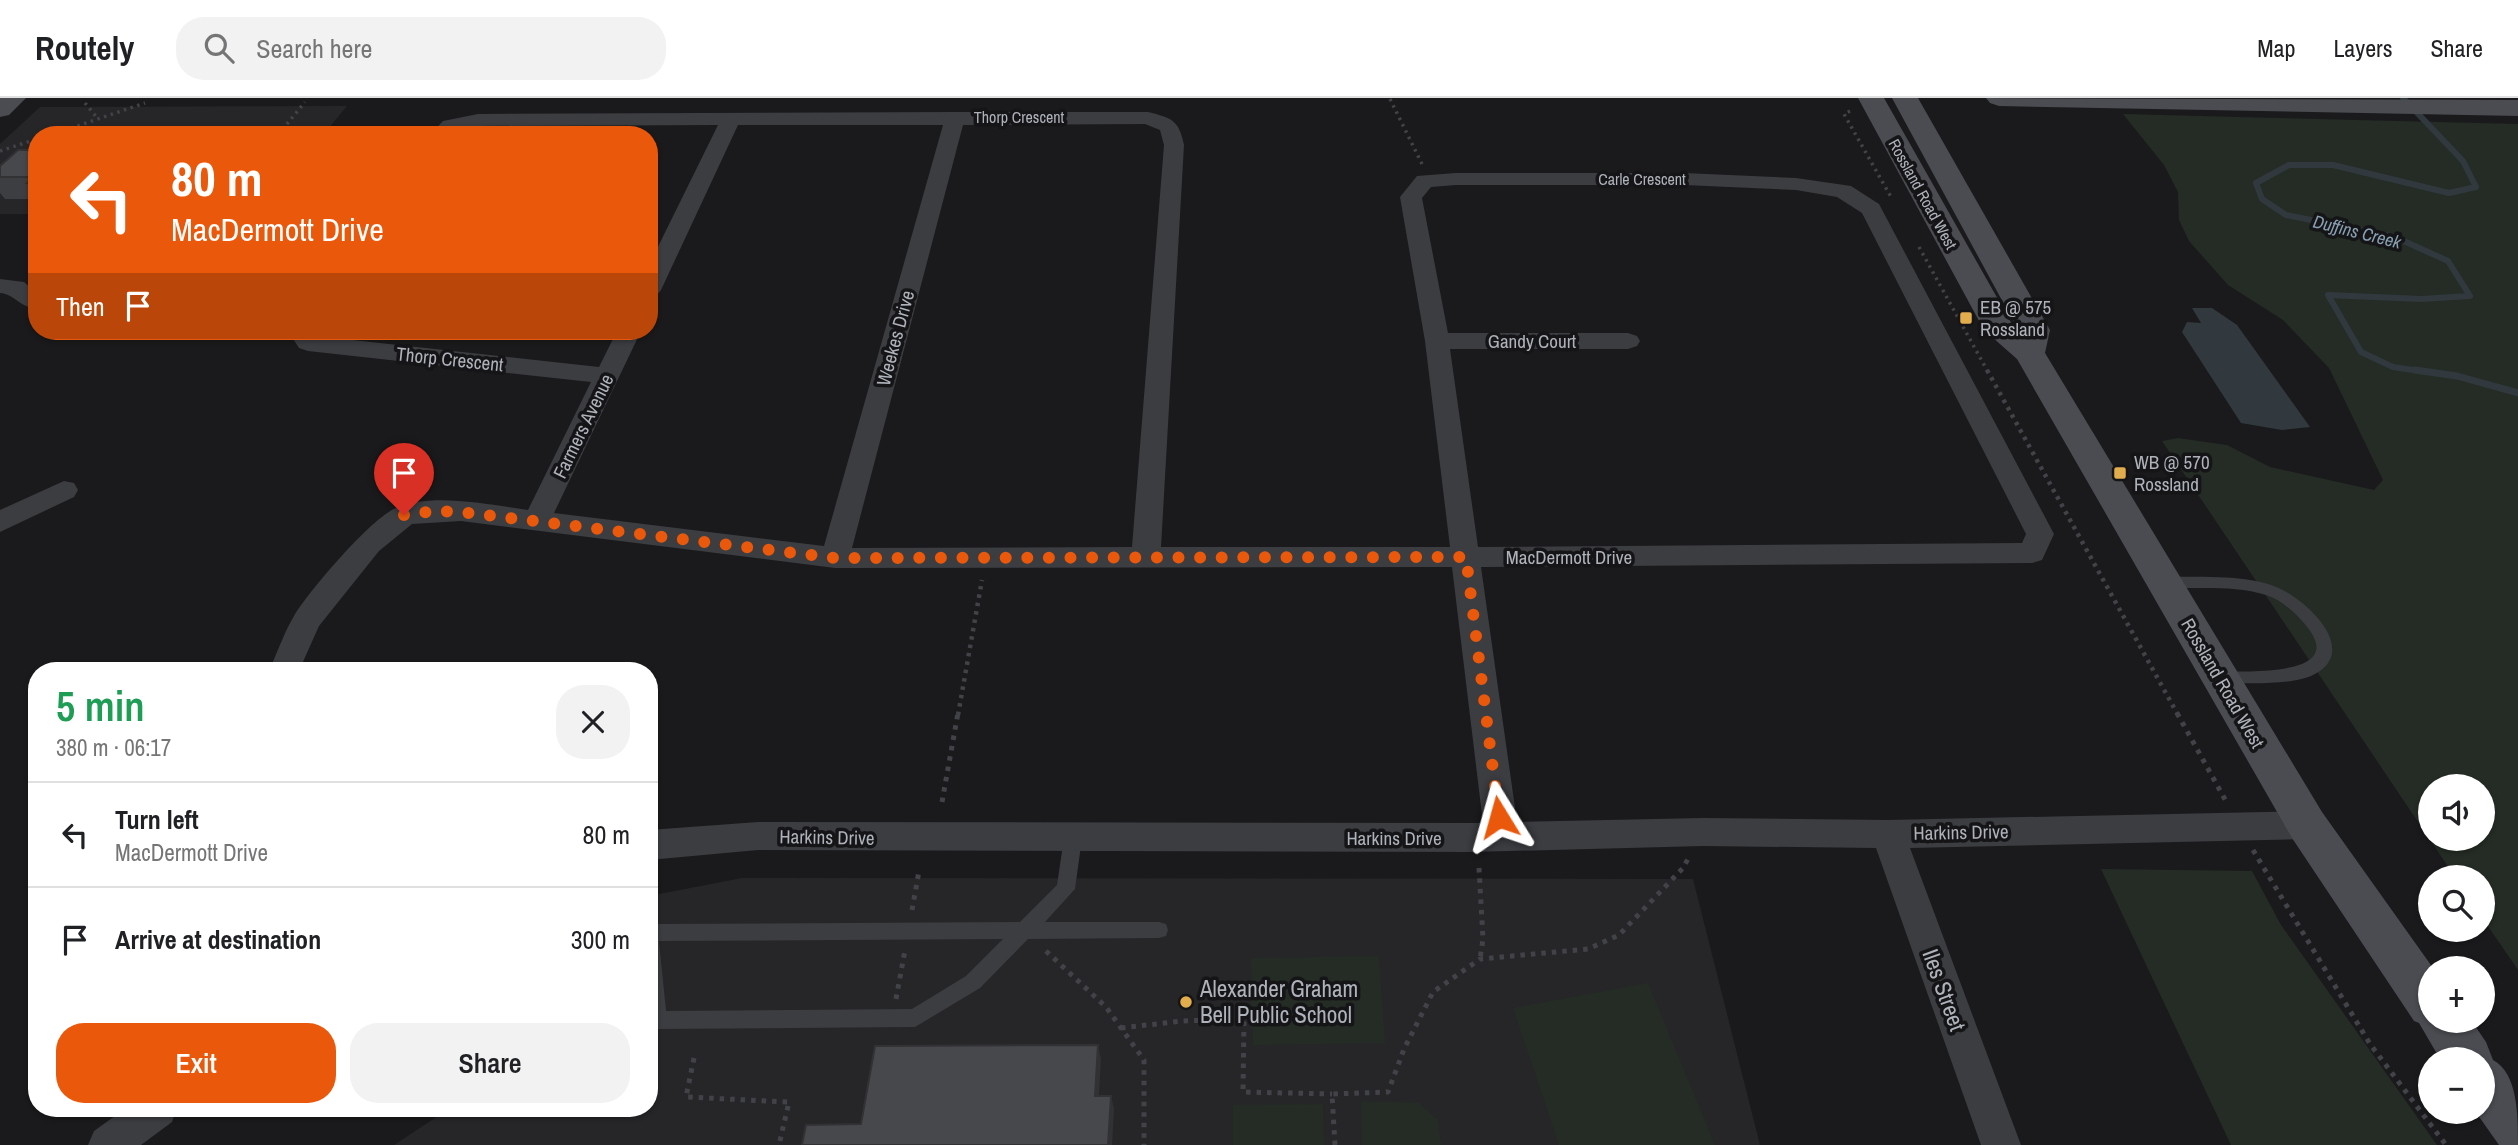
<!DOCTYPE html>
<html lang="en">
<head>
<meta charset="utf-8">
<style>
	body { margin:0; font-family:"Archivo Narrow",sans-serif; background:#f2f2f2; color:#202124; height:100vh; display:flex; flex-direction:column; font-size:26px; white-space:nowrap }
	* { box-sizing:border-box; margin:0 }
	p { font-size:23px; color:#757577 }
	.icon { flex:none; width:38px; height:38px; fill:none; stroke:currentColor; stroke-width:2; stroke-linecap:round; stroke-linejoin:round }
	.map { position:relative; flex:1; overflow:hidden }
	.sheet { position:absolute; left:28px; top:564px; width:630px; height:455px; display:flex; flex-direction:column; background:#fff; border-radius:28px; box-shadow:0 2px 5px #0004 }
	.sheet>* { flex:none }
	.hud { position:absolute; left:28px; top:28px; width:630px; height:214px; border-radius:28px; box-shadow:0 2px 5px #0004; background:#ea580c; color:#fff; overflow:hidden }
	.tools { position:absolute; left:2418px; top:676px; display:grid; gap:14px }
	.tools a { display:grid; place-items:center; width:77px; height:77px; border-radius:50%; background:#fff; box-shadow:0 2px 5px #0004; font-size:35px }
	.pin { position:absolute; display:grid; place-items:center; width:60px; height:60px; color:#fff; margin:-72px -30px; border-radius:50% 50% 50% 0; rotate:-45deg; box-shadow:0 0 7px #0007 }
	.pin .icon { rotate:45deg }
	.me { position:absolute; width:77px; margin:-38px; rotate:352deg; stroke-linejoin:round; filter:drop-shadow(0 0 5px #0008) }
	.turn { display:flex; align-items:center; gap:24px; height:147px; padding:0 28px; font-size:32px }
	.turn .icon { width:91px; height:91px; stroke-width:2.5 }
	.turn b { display:block; font-size:49px; line-height:60px }
	.then { display:flex; align-items:center; height:66px; padding:0 28px; background:#0003; gap:14px; font-size:26px }
	.round { display:grid; place-items:center; flex:none; width:74px; height:74px; border-radius:28px; background:#f2f2f2 }
	.overview { display:flex; align-items:center; justify-content:space-between; height:119px; padding:0 28px }
	h1 { font-size:42px; font-weight:600; line-height:52px; color:#1e9e55 }
	.button { display:flex; gap:14px; margin-top:auto; padding:14px 28px }
	.button a { flex:1; height:80px; border-radius:28px; background:#ea580c; color:#fff; font-size:28px; font-weight:600; line-height:80px; text-align:center }
	.button a+a { background:#f2f2f2; color:#202124 }
	ul { padding:0; list-style:none }
	li { display:flex; align-items:center; gap:21px; height:105px; padding:0 28px; border-top:2px solid #e0e0e0 }
	li div { flex:1 }
	li b { display:block; font-size:26px }
	li em { font-style:normal }
	header { display:flex; align-items:center; gap:42px; box-sizing:border-box; height:98px; padding:0 35px; background:#fff; border-bottom:2px solid #e0e0e0 }
	header strong { font-size:33px }
	nav { display:flex; gap:38px; margin-inline-start:auto; font-size:24px }
	.search { width:490px; height:63px; background:#f2f2f2; display:flex; align-items:center; gap:18px; box-sizing:border-box; padding:0 24px; border-radius:28px; color:#757577; font-size:26px }
	.map>svg:first-child { display:block }
	.built { fill:#262629 }
	.green { fill:#242c25; fill-rule:evenodd }
	.water { fill:#31393f }
	.lines { fill:none; stroke-linecap:round; stroke-linejoin:round }
	.stream-far1 { stroke:#31393f; stroke-width:6 }
	.stream { stroke:#31393f; stroke-width:7 }
	.path-far2 { stroke:#424348; stroke-width:3.5; stroke-dasharray:2.5 4.5; stroke-linecap:butt }
	.path-far1 { stroke:#424348; stroke-width:4.5; stroke-dasharray:3.5 5; stroke-linecap:butt }
	.path { stroke:#424348; stroke-width:5; stroke-dasharray:4.5 6; stroke-linecap:butt }
	.lane { fill:#3c3d41; fill-rule:evenodd }
	.street { fill:#3c3d41; fill-rule:evenodd }
	.secondary { fill:#4a4c51; fill-rule:evenodd }
	.wall { fill:#3d3e41 }
	.shaded-wall { fill:#323235 }
	.building { fill:#47484c; stroke:#323235; stroke-width:2 }
	.route { stroke:#ea580c; stroke-width:12; stroke-dasharray:0 21.6 }
	.poi-dot { fill:#e2ad4c; stroke:#151517; stroke-width:2.5 }
	.labels { text-anchor:middle; stroke-width:7; stroke-linejoin:round; paint-order:stroke }
	.far-street-label { font-size:16px; fill:#aeb2ba; stroke:#151517 }
	.far-water-label { font-size:18px; font-style:italic; fill:#899fb2; stroke:#151517 }
	.poi-label { font-size:19px; fill:#aeb2ba; stroke:#151517; text-anchor:start }
	.street-label { font-size:19px; fill:#aeb2ba; stroke:#151517 }
	.near-poi-label { font-size:23px; fill:#aeb2ba; stroke:#151517; text-anchor:start }
	.near-street-label { font-size:23px; fill:#aeb2ba; stroke:#151517 }
</style>
</head>
<body>
<header>
<strong>Routely</strong>
<div class="search"><svg class="icon" aria-label="search" viewBox="0 0 24 24"><circle cx="10" cy="10" r="6"/><path d="M15 15l6 6"/></svg>Search here</div>
<nav><a>Map</a><a>Layers</a><a>Share</a></nav>
</header>
<div class="map">
<svg width="2518" height="1047" viewBox="0 0 2518 1047">
	<rect width="100%" height="100%" fill="#1a1a1c"/>
	<path class="built" d="M347,8l-24,29h-286v79h-37v-70l40,-37z
		M742,780l951,1 67,266h-1366l56,-37h199v-212z"/>
	<path class="green" d="M2123,16l395,10v846l-35,-51v-42h-28l-293,-436 16,-3 49,7 43,22 104,23 9,-10 -54,-112 -46,-48 -55,-35 -39,-44 -10,-21 -1,-28 -14,-27zM2431,688h52v52h-52z
		M2101,771l151,2 29,54 156,220h-206z
		M1379,858l6,87 -132,2 -2,-87z
		M1648,885l67,162h-156l-46,-137z
		M1361,1003l58,2 19,17 3,25h-79z
		M1323,1006l1,41h-91v-40z"/>
	<path class="water" d="M2192,210h20l25,17 73,102 -28,3 -41,-7 -59,-91 5,-10 14,1z"/>
	<g class="lines">
		<path class="stream-far1" d="M2403,0l60,63 13,26 -27,6 -116,-28h-44l-33,18 6,16 24,16 109,22 53,24 22,35 -49,3 -93,-4 33,57 32,15 34,5"/>
		<path class="stream" d="M2415,272l42,6 61,17"/>
		<path class="path-far2" d="M1390,1l32,65
			M85,5l13,16
			M1850,13l-6,3 47,83
			M51,37l94,-32
			M278,37l27,-33
			M0,53l37,-12
			M1919,149l69,125"/>
		<path class="path-far1" d="M1987,272l191,345
			M958,617l24,-135"/>
		<path class="path" d="M2177,615l50,90
			M942,704l16,-89
			M2253,752l117,194 76,101
			M1479,770l4,71 -3,20
			M912,812l7,-39
			M1046,853l60,56 38,53v85
			M896,901l9,-49
			M1121,930l61,-7 62,-2 -1,73 89,2
			M694,960l-8,39 103,5 -10,43
			M1335,1047l-3,-51 56,-2 16,-43 29,-57 47,-33 108,-10 31,-14 64,-67 6,-11"/>
		<path class="lane" d="M2164,478c34,2 74,-2 107,9 32,10 94,67 40,91 -24,10 -65,6 -91,8l-6,-1 -2,-5 2,-5 6,-1c25,-2 126,6 88,-44 -11,-14 -26,-28 -42,-33 -32,-10 -69,-6 -102,-7l-8,-6z
			M1073,732l6,3 3,5 -7,51 -30,33h114l7,2 2,6 -2,6 -7,2 -131,1 -48,49 -65,39 -258,2 -7,-2 -1,-105 7,2 364,-2 37,-37 7,-47 3,-5zM1003,841l-37,37 -54,33 -246,2 -7,-70z"/>
		<path class="street" d="M955,14h193c24,6 31,8 36,33l-23,402h289l-25,-206 -25,-144 17,-21 39,-3h228l112,5 55,8 28,18 175,330 -12,26 -10,3 -551,4 36,255 186,-4 185,2 419,-9 12,4 5,10 -5,10 -12,4 -397,9 111,297h-40l-105,-297 -173,-2 -232,6 -713,-2 -109,10v-30l109,-8 725,1 -31,-256 -617,1 -374,-47 -49,3 -33,27 -60,75 -17,38 1,6h-30l-1,-6c7,-16 13,-33 22,-48 15,-25 77,-98 102,-108 36,-16 95,-3 132,2l63,-128 -283,-31 -9,-3 -11,-17h24l4,5 283,31 18,-36h24l-87,182 270,33 119,-421h-205l-77,165 -4,5 -8,2v-32l69,-140 -240,1 -21,4 -5,5h-22l13,-14 35,-7zM1145,26l15,6 4,15 -32,402 -280,1 111,-423zM1456,87h228l112,5 41,7 25,16 164,321 -4,9 -544,4 -28,-198h178l9,-3 3,-5 -3,-5 -9,-3h-180l-26,-135 9,-11z
			M0,181l24,3 13,11v15c-16,1 -22,-14 -37,-15z
			M64,383l10,2 4,7 -4,7 -74,35v-22z
			M126,1010h51l-5,14 -31,23h-53l6,-14z"/>
		<path class="secondary" d="M0,0h26l-17,17 -9,2z
			M1858,0h26l128,226 5,4 -125,-230h26l132,232 -5,23 277,459 111,156 -2,52h40l15,22 7,18c25,13 25,56 25,85h-19l-24,-34h8v-52h-43l-21,-36 -5,-2 -122,-183 -275,-479 -33,-29z
			M1986,0l532,2v16l-519,-10 -9,-3z"/>
	</g>
	<path class="wall" d="M37,52v49h-32l-5,-6v-27z"/>
	<path class="shaded-wall" d="M1098,947l3,14 -3,51 -3,-14z
		M1111,998l3,13 -2,36h-4z"/>
	<path class="building" d="M18,52h19v33h-10l7,-6h-34v-11z
		M1098,947l-3,51h16l-3,49h-306l4,-20 55,-1 14,-78z"/>
	<g class="lines">
		<path class="route" d="M404,417l30,-4 27,1 374,46 631,-1 33,260"/>
	</g>
	<g class="poi-dot">
		<rect x="1959" y="213" width="14" height="14" rx="3.5"/>
		<rect x="2113" y="368" width="14" height="14" rx="3.5"/>
		<circle cx="1186" cy="904" r="7"/>
	</g>
	<g class="labels">
		<g class="far-street-label">
			<text x="1019" y="25">Thorp Crescent</text>
			<text x="1642" y="87">Carle Crescent</text>
			<text transform="translate(1923 96) rotate(61)" y="6">Rossland Road West</text>
		</g>
		<g class="far-water-label">
			<text transform="translate(2357 134) rotate(14)" y="6">Duffins Creek</text>
		</g>
		<g class="poi-label">
			<text x="1980" y="216">EB @ 575<tspan x="1980" dy="22">Rossland</tspan></text>
			<text x="2134" y="371">WB @ 570<tspan x="2134" dy="22">Rossland</tspan></text>
		</g>
		<g class="street-label">
			<text transform="translate(895 240) rotate(-75)" y="7">Weekes Drive</text>
			<text x="1532" y="250">Gandy Court</text>
			<text transform="translate(450 261) rotate(6)" y="7">Thorp Crescent</text>
			<text transform="translate(583 328) rotate(-64)" y="7">Farmers Avenue</text>
			<text x="1569" y="466">MacDermott Drive</text>
			<text transform="translate(2223 585) rotate(60)" y="7">Rossland Road West</text>
			<text transform="translate(1961 734) rotate(-1)" y="7">Harkins Drive</text>
			<text transform="translate(827 739) rotate(1)" y="7">Harkins Drive</text>
			<text x="1394" y="747">Harkins Drive</text>
		</g>
		<g class="near-poi-label">
			<text x="1200" y="899">Alexander Graham<tspan x="1200" dy="26">Bell Public School</tspan></text>
		</g>
		<g class="near-street-label">
			<text transform="translate(1944 892) rotate(70)" y="8">Iles Street</text>
		</g>
	</g>
</svg>
<div class="tools">
<a><svg class="icon" aria-label="sound" viewBox="0 0 24 24"><path d="M4 9h4l5-4v14l-5-4H4zM17 9q2 3 0 6"/></svg></a>
<a><svg class="icon" aria-label="search" viewBox="0 0 24 24"><circle cx="10" cy="10" r="6"/><path d="M15 15l6 6"/></svg></a>
<a>+</a>
<a>−</a>
</div>
<div class="pin" style="left:404px;top:417px;background:#d93025"><svg class="icon" aria-label="arrive" viewBox="0 0 24 24"><path d="M6 21V4h12l-3 4 3 4H6"/></svg></div>
<svg class="me" style="left:1499px;top:719px" viewBox="-20 -20 40 40"><path d="M0-17L14 15 0 8-14 15z" fill="#ea580c" stroke="#fff" stroke-width="4"/></svg>
<div class="hud">
<div class="turn"><svg class="icon" aria-label="left" viewBox="0 0 24 24"><path d="M17 20v-9H6M10 6l-5 5 5 5"/></svg><div><b>80 m</b>MacDermott Drive</div></div>
<div class="then">Then<svg class="icon" aria-label="arrive" viewBox="0 0 24 24"><path d="M6 21V4h12l-3 4 3 4H6"/></svg></div>
</div>
<section class="sheet">
<div class="overview"><div><h1>5 min</h1><p>380 m · 06:17</p></div><a class="round"><svg class="icon" aria-label="close" viewBox="0 0 24 24"><path d="M6 6l12 12M18 6L6 18"/></svg></a></div>
<ul>
<li><svg class="icon" aria-label="left" viewBox="0 0 24 24"><path d="M17 20v-9H6M10 6l-5 5 5 5"/></svg><div><b>Turn left</b><p>MacDermott Drive</p></div><em>80 m</em></li>
<li><svg class="icon" aria-label="arrive" viewBox="0 0 24 24"><path d="M6 21V4h12l-3 4 3 4H6"/></svg><div><b>Arrive at destination</b></div><em>300 m</em></li>
</ul>
<div class="button"><a>Exit</a><a>Share</a></div>
</section>
</div>
</body>
</html>
